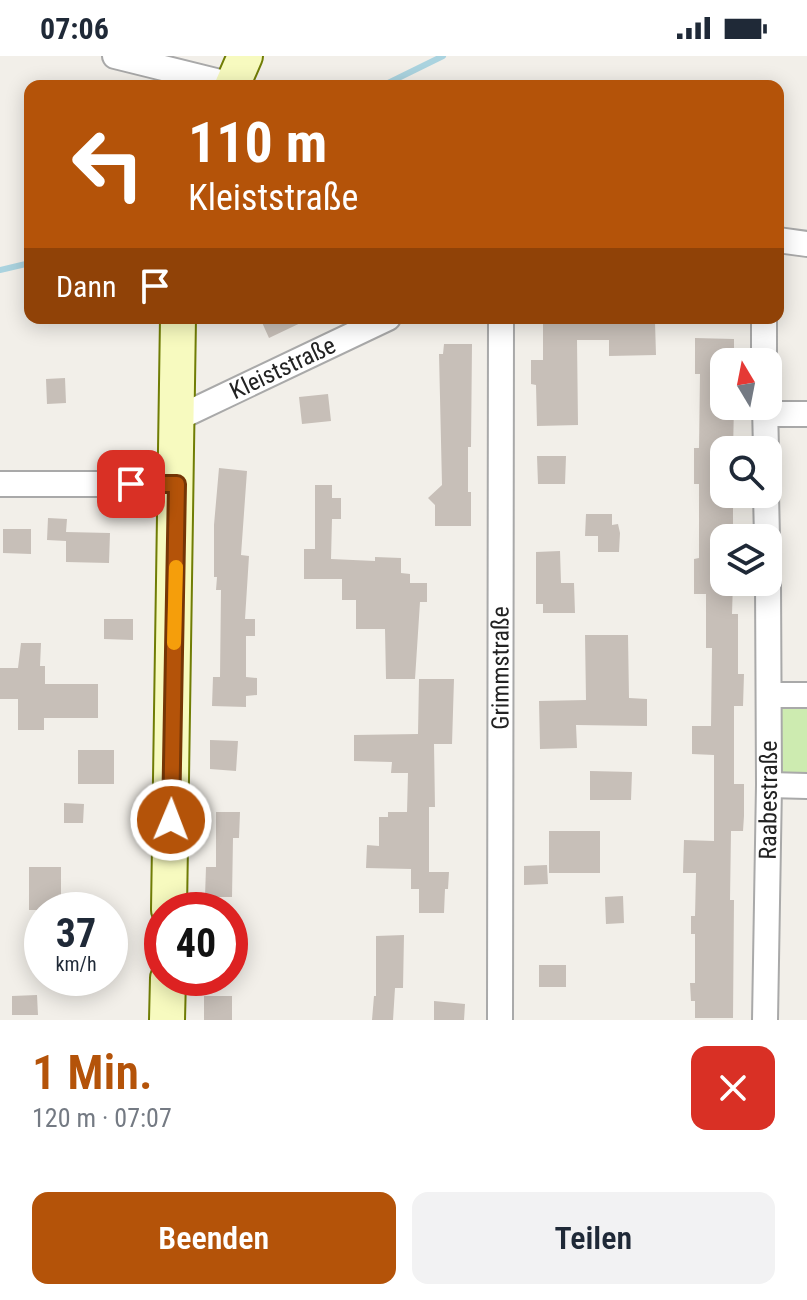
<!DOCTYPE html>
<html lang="de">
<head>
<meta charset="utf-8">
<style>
	body { margin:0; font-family:"Roboto Condensed",sans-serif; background:#f2f2f3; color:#1f2937; height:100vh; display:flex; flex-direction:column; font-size:30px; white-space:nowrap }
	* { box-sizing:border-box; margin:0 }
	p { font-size:26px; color:#747a83 }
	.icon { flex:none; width:44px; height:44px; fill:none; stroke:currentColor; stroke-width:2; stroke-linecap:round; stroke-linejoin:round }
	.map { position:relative; height:964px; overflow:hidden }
	.sheet { display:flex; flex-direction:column; background:#fff; flex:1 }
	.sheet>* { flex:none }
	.guide { position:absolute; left:24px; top:24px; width:760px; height:244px; border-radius:16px; box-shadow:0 4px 20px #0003; background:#b45309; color:#fff; overflow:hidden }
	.needle { width:52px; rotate:350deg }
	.fabs { position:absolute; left:710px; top:292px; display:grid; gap:16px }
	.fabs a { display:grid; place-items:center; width:72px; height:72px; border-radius:16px; background:#fff; box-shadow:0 4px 20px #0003; font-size:40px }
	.speed { position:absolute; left:24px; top:836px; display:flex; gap:16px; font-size:40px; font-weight:700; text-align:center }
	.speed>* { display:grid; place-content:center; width:104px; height:104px; border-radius:50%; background:#fff; box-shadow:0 4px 20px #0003; line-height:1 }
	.speed small { font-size:20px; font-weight:400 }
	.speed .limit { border:12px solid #d22; background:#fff; color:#111 }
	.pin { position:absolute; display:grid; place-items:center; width:68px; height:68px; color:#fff; margin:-34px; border-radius:16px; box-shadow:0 4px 12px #0006 }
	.me { position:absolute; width:88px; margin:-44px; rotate:1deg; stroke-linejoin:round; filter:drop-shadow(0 0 6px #0008) }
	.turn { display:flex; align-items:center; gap:28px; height:168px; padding:0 32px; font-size:36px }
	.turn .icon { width:104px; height:104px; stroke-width:2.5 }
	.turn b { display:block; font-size:56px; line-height:68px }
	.then { display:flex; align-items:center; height:76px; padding:0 32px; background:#0003; gap:16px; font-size:30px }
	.round { display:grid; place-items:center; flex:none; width:84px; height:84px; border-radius:16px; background:#f2f2f3 }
	.head { display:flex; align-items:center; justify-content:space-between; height:136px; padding:0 32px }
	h1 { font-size:48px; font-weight:600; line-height:60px; color:#b45309 }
	.action { display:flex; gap:16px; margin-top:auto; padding:16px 32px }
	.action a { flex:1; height:92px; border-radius:16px; background:#b45309; color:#fff; font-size:32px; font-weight:600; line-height:92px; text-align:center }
	.action a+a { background:#f2f2f3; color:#1f2937 }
	.status { display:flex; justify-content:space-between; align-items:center; height:56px; padding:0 40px; background:#fff; direction:ltr }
	.status svg { height:22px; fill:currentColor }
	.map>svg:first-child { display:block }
	.grass { fill:#cdebb0 }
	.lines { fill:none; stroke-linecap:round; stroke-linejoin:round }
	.stream { stroke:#aad3df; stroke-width:6 }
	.building { fill:#c7bfb8 }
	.street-casing { stroke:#a9a9a9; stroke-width:28 }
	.secondary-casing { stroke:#707d05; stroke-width:38 }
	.street { stroke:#fff; stroke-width:24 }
	.secondary { stroke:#f7fabf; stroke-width:34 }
	.route-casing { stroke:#753606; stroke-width:20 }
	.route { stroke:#b45309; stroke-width:14 }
	.slow { stroke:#f59e0b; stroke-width:14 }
	.labels { text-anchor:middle; stroke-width:6; stroke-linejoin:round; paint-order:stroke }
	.street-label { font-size:24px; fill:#222; stroke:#fff }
</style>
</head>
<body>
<div class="status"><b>07:06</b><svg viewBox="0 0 49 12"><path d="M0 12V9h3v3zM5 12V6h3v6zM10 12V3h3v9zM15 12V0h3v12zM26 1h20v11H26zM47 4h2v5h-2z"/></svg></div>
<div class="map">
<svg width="807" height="964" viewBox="0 0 807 964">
	<rect width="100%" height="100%" fill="#f2efe9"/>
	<path class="grass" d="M772,641h35v86l-35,-1z"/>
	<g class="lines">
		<path class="stream" d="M382,30l61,-30
			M0,214l30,-7"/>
	</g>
	<path class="building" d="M260,262h51l-42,20z
		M543,262h43v5l69,-1 1,33 -47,1v-16h-32l1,85 -41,1 -1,-41 -5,-1v-24h12z
		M695,282l39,1v23h-10v44h10l-1,44h-9v44h7v11h2v33l-9,-1v45h9l-1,32h6v60h6l-1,32h-9v78h10v32l-1,15h-12l-1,69h4l-1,118h-38v-17h-4l-1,-18h5v-49h-4v-18h4l1,-43h-13l1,-33 30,1v-86l-22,-1v-28h19l1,-78h-6v-54h-12v-35l5,-1v-74h-5v-36h5l1,-74h-5z
		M444,288h28l-1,103h-3v45h3v34h-36v-21l-7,-7 14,-13 -3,-131h4z
		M65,322l1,25 -19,1 -1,-25z
		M328,338l3,27 -29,3 -3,-27z
		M537,400h29l-1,28h-27z
		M219,412l28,3 -6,84 8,1 -4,63h10v17h-9v41l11,1v17l-11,1v11l-34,-1 1,-29h7l1,-87h-5l1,-13h-3v-52z
		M315,429h17v13h9v21h-9l-1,40 44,2v-4l26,1v15l9,1v9h17v19h-7l-5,77h-29l-1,-50h-29v-29h-14v-21h-38v-30h11z
		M586,458h26v11l6,-1 2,9 -1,19h-21v-16h-13z
		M48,462l19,1 -1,13 44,1 -1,30 -43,-1v-21l-19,-1z
		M3,473h28v25l-28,-1z
		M560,495l1,32h13l1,30h-32v-9h-7v-52z
		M104,563h29v21l-29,-1z
		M585,579h43l1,63 18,1v27l-71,-1 1,23 -37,1 -1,-48 47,-1z
		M21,587h20l-1,23h5v18h53v34h-54v12h-26v-31h-18v-31h18z
		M419,623h35l-2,65h-18l1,63h-6v65h20l-1,17h-3l-1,24h-25v-24h-8v-20l-45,-1 1,-23 12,1v-29h9v-5h19l1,-39h-17l1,-11 -38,-1v-26l64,-1z
		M210,684l28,1 -2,30 -26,-2z
		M78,694h36v34h-36z
		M590,715l42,1 -1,28h-41z
		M64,747l20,1 -1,19h-19z
		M216,756h24l-1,26h-6l-1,59h-27l1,-30h10z
		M549,775h51v42h-51z
		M547,809l1,19 -24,1v-19z
		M29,811h32v43h-32z
		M623,840l1,27 -18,1 -1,-27z
		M404,879l-1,53h-8l-2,32h-21l2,-24h2v-60z
		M539,909h27v22h-27z
		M37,939l1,20h-26v-19z
		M204,940h28v24h-28z
		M434,945l31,3 -1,16h-30z"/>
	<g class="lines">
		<g class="street-casing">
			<g id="street">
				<path d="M115,0l117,29"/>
				<path d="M778,184l29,4"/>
				<path d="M764,262v44"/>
				<path d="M765,350l1,44"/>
				<path d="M765,358h42"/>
				<path id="s1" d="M178,362l210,-100"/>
				<path d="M0,428h177"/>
				<path d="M766,438l1,44"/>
				<path d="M769,639h38"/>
				<path d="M769,729l38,1"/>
				<path id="s2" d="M500,964l1,-702"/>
				<path id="s3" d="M765,964l4,-235 -1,-203"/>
			</g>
		</g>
		<g class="secondary-casing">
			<path id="secondary" d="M232,30l13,-30
				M169,854l9,-592
				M167,964l1,-42"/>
		</g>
		<use href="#street" class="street"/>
		<use href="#secondary" class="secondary"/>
	</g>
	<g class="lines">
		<g class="route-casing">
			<path id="route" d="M131,428h46l-6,336"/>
		</g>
		<use href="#route" class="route"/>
		<path class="slow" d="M174,587l2,-76"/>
	</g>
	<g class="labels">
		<g class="street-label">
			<text dy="8" stroke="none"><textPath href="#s1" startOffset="116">Kleiststraße</textPath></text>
			<text dy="8" stroke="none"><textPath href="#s2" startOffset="352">Grimmstraße</textPath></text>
			<text dy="8" stroke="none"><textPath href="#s3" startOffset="220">Raabestraße</textPath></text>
		</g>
	</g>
</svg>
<div class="fabs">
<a><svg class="needle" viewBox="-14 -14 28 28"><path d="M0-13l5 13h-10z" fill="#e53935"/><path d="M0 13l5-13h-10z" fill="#747a83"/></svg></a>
<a><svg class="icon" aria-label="search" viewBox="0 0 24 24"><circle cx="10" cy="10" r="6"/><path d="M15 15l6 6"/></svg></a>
<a><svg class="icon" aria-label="layers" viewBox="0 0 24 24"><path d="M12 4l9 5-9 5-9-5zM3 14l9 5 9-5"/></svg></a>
</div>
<div class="speed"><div>37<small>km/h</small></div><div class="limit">40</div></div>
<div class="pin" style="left:131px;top:428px;background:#d93025"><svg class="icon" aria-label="arrive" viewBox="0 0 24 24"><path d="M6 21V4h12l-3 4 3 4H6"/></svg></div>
<svg class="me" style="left:171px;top:764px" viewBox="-20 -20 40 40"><circle r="17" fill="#b45309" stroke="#fff" stroke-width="3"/><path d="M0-11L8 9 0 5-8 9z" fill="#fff"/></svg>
<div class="guide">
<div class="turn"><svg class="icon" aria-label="left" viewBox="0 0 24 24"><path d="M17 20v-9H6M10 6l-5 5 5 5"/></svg><div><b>110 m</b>Kleiststraße</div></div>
<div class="then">Dann<svg class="icon" aria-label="arrive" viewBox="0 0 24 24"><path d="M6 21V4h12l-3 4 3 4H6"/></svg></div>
</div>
</div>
<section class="sheet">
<div class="head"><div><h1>1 Min.</h1><p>120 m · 07:07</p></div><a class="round" style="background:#d93025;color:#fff"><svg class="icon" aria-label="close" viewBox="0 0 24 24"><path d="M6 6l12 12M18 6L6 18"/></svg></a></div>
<div class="action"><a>Beenden</a><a>Teilen</a></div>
</section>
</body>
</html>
